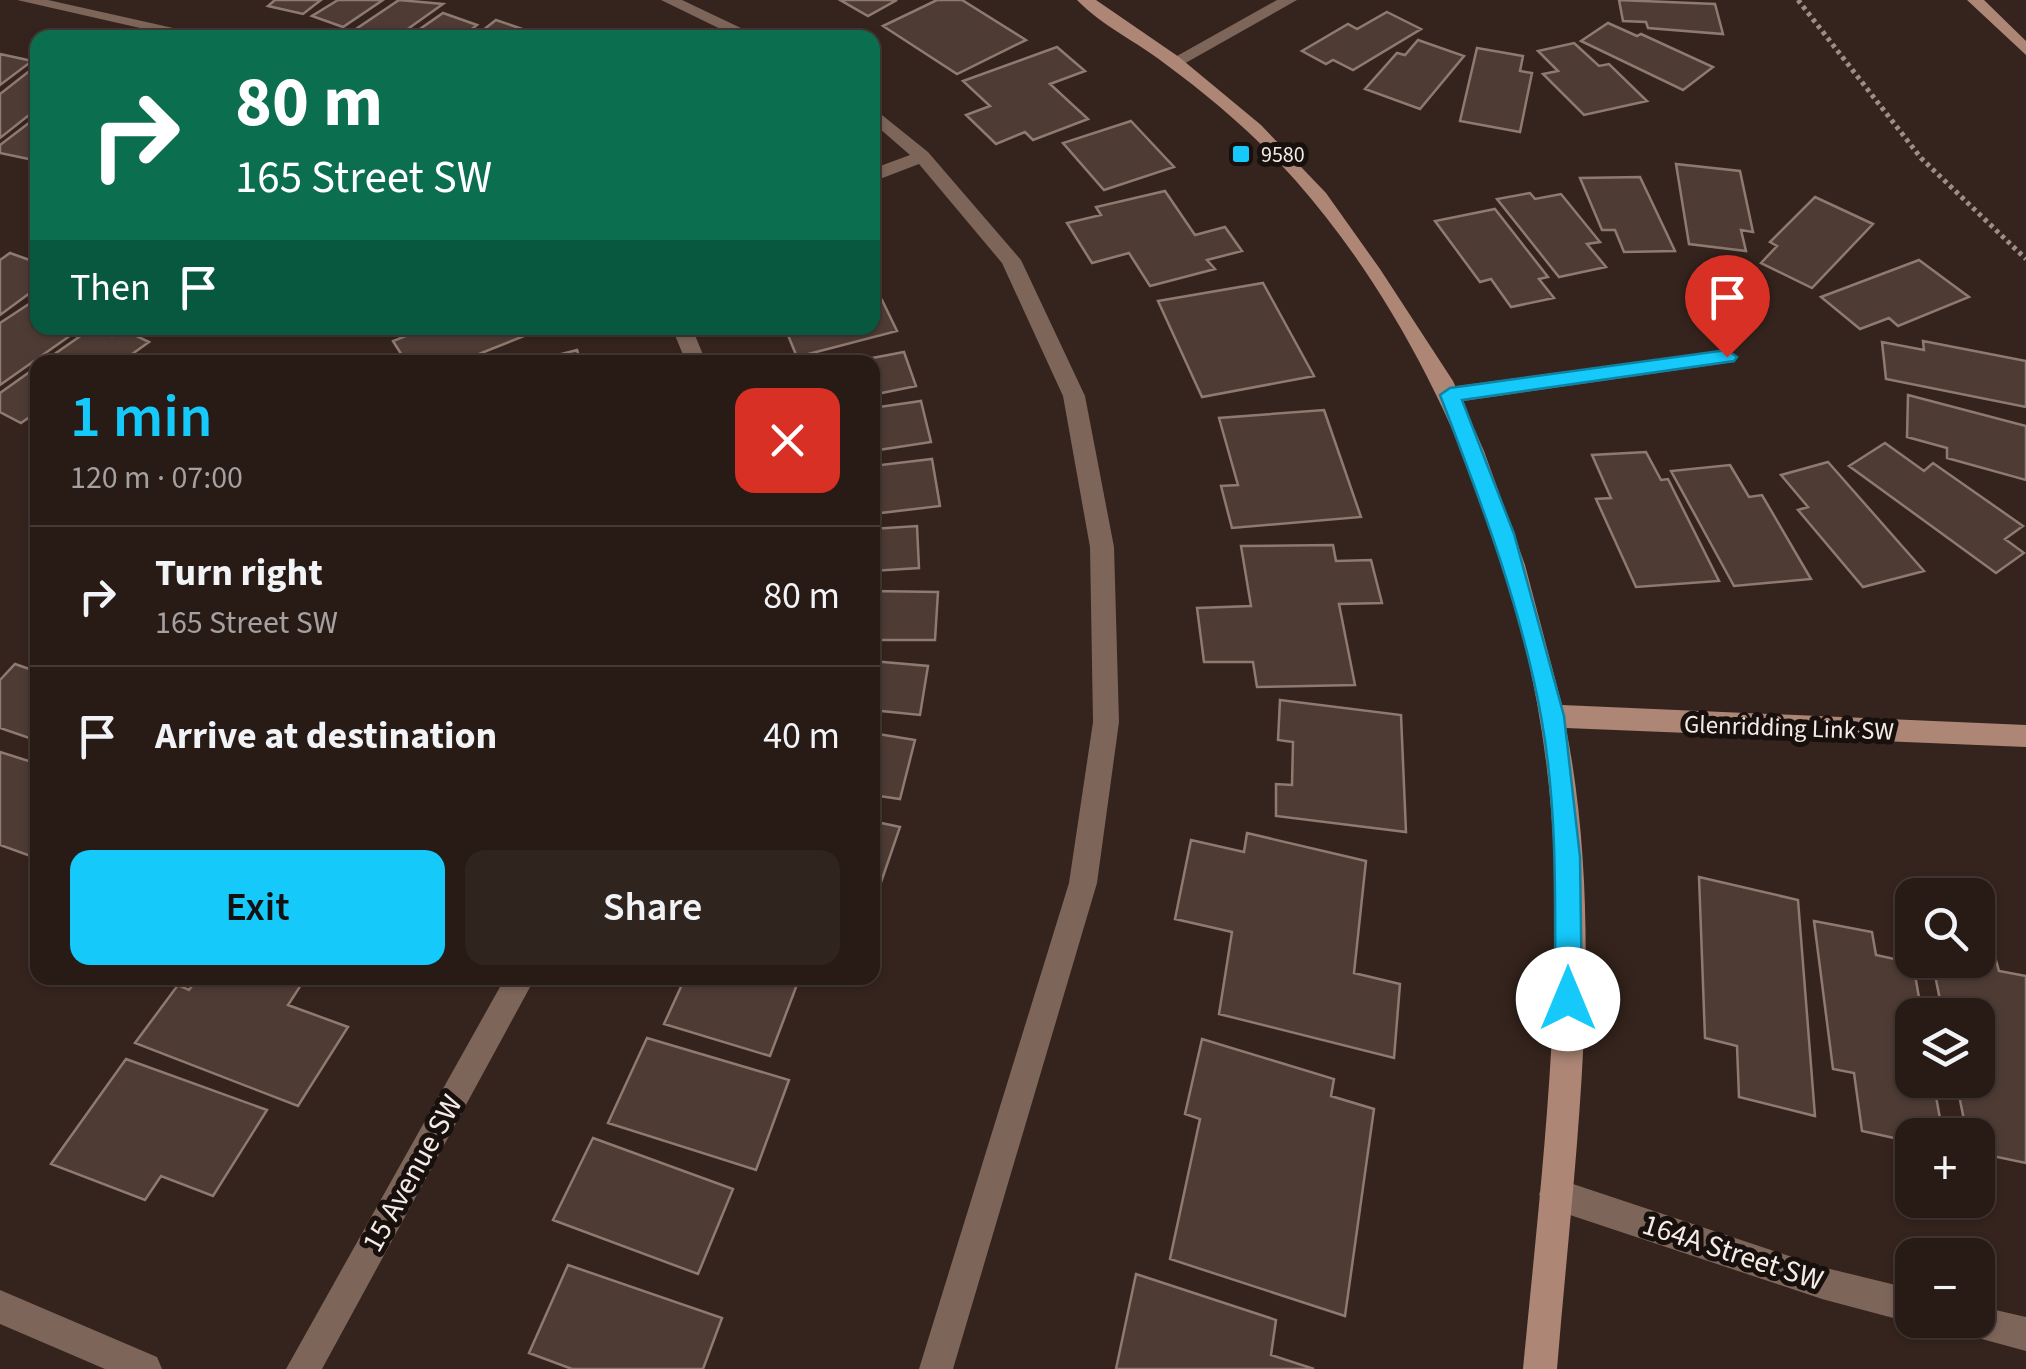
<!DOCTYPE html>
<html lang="en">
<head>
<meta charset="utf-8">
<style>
	body { margin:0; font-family:"Source Sans 3",sans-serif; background:#30241f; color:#f1f3f6; height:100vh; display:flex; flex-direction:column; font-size:38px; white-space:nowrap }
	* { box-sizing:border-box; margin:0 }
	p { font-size:32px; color:#a5a1a1 }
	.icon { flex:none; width:55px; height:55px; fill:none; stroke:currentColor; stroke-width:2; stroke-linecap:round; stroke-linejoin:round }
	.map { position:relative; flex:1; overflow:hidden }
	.drawer { position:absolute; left:30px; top:355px; width:850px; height:630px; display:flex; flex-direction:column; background:#281b16; border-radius:20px; box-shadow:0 2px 8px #0004,0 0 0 2px #443935 }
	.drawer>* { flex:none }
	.banner { position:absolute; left:30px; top:30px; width:850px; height:305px; border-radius:20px; box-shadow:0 2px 8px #0004,0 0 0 2px #443935; background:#0b6e4f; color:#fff; overflow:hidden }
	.controls { position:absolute; left:1895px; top:878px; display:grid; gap:20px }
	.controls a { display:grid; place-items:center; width:100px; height:100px; border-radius:20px; background:#281b16; box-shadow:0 2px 8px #0004,0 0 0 2px #443935; font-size:50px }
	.pin { position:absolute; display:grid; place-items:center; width:85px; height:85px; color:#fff; margin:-102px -42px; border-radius:50% 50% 50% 0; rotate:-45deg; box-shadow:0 0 10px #0007 }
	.pin .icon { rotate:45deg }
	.me { position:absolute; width:110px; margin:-55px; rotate:0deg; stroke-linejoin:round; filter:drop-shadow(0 0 8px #0008) }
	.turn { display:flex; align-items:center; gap:35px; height:210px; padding:0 40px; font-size:45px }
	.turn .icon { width:130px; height:130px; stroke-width:2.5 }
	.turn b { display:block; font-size:70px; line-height:85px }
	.then { display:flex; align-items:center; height:95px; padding:0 40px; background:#0003; gap:20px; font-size:38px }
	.round { display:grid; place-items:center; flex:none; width:105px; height:105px; border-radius:20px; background:#30241f }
	.headline { display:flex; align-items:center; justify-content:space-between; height:170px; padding:0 40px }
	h1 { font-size:60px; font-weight:600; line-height:75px; color:#15cafb }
	.button { display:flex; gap:20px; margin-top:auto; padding:20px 40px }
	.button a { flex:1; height:115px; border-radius:20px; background:#15cafb; color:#111; font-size:40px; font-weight:600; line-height:115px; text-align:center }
	.button a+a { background:#30241f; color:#f1f3f6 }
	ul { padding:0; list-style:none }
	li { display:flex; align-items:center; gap:30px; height:140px; padding:0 40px; border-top:2px solid #443935 }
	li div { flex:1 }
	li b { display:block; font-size:38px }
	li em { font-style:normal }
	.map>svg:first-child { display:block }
	.building { fill:#4e3c34; stroke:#8f7a71; stroke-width:2.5 }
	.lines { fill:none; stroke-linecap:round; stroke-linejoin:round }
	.path { stroke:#9c8e88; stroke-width:5; stroke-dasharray:4 4; stroke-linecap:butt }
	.lane { fill:#7d655a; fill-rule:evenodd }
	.street { fill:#7d655a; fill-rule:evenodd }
	.secondary { fill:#ad8676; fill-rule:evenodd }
	.route { fill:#15cafb; stroke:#0e83a3; stroke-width:2.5 }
	.poi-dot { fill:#15cafb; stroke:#17100d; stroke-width:4 }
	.labels { text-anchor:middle; stroke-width:10; stroke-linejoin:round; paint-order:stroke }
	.far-poi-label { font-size:22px; fill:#f6eae5; stroke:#17100d; text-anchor:start }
	.street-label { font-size:25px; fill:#f6eae5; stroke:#17100d }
	.near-street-label { font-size:30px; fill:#f6eae5; stroke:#17100d }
</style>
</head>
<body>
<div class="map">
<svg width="2026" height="1369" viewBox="0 0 2026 1369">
	<rect width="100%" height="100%" fill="#35241d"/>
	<path class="building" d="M275,0h46l-18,14 -35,-8z
		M338,0h45l-40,27 -31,-11z
		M399,0l44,4 -48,34h-23l-19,-7z
		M840,0h57l-29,16z
		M937,0h25l64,40 -69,34 -74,-48z
		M1619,0l96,4 8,30 -75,-6 -2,-6 -23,-1z
		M1387,12l34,17 -68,41 -20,-10 -7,4 -24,-13 46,-27 9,5z
		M443,13l34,12 -17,13h-53z
		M496,20l35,12 -8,6h-50z
		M1608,23l29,13 4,-2 72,33 -30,23 -102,-49z
		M1418,40l46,16 -44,53 -55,-20 32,-36 8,2z
		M1574,43l25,23 10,-2 38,37 -63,14 -41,-41 15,-3 -20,-20z
		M1057,47l28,24 -35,13 38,35 -55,21 -8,-8 -29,12 -30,-29 24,-9 -27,-25z
		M1477,48l46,8 -3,15 12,2 -12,59 -60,-11z
		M0,54l32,7 -32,24z
		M37,65l1,43 -38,30v-44z
		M38,116v45l-38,-8v-8z
		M1131,121l43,46 -70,23 -41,-47z
		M1676,164l64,7 13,61 -12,-2 5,21 -57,-7z
		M1640,177l35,74 -51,1 -9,-22h-13l-22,-52z
		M1165,191l30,44 30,-8 17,24 -35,9 8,9 -65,17 -21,-33 -37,10 -25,-40 34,-8 -5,-8z
		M1530,193l5,6 26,-5 39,48 -13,2 19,23 -47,10 -62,-78z
		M1815,197l58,27 -61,64 -51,-25 16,-17 -7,-4z
		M1495,209l53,68 -9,2 15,19 -43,9 -20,-28 -11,3 -45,-61z
		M10,253l28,10v24l-38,28v-55z
		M1919,260l50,37 -71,29 -9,-8 -29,11 -39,-32z
		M1263,283l51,93 -112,21 -44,-96z
		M38,298v30h43l-81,57v-62z
		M882,300l15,31 -100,26 -12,-29h87v-25z
		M92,328l20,8 10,-7 27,13 -28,20h-78z
		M426,328h118l-85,34h-67l11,-5 -10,-16z
		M1923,341l103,20v46l-140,-28 -4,-37 42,8z
		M577,350l4,12h-51z
		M904,352l12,34 -44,9v-33h-21z
		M38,366v45l-17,12 -21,-11v-19z
		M1908,395l118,31v54l-79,-22v-10l-40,-11z
		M921,401l10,41 -59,9v-43z
		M1324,410l37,107 -129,11 -11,-42 17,-1 -19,-67z
		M1885,443l39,28 9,-8 90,63 -18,13 19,14 -28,20 -147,-107z
		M1646,452l15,28 7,-1 51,102 -83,6 -40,-88 15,-1 -19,-43z
		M932,459l8,47 -68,8v-48z
		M1828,462l96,109 -61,16 -65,-77 10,-3 -27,-32z
		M1730,465l19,32 13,-2 49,84 -77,7 -63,-115z
		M917,526l2,42 -47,3v-42z
		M1333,545l3,16 35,-1 11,43 -43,1 16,81 -98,2 -4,-25h-49l-7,-54 54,-2 -10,-60z
		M872,591l66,1 -3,48h-63z
		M872,661l56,5 -8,49 -48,-5z
		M15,664l23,8v69l-38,-13v-48z
		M1280,700l121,15 5,117 -130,-16v-32l16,1 1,-43 -15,-2z
		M872,733l43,7 -15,59 -28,-4z
		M0,752l38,12 -2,94 -36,-13z
		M872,821l28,6 -23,67 -5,-1z
		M1247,833l119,28 -12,112 46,11 -6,74 -175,-44 13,-82 -57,-13 16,-79 53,12z
		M1699,877l99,23 17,216 -76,-19 -2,-51 -32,-8z
		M1814,921l58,11 4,23 37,8 9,52h-10v65h21l10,55h-31v7l-50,-11 -8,-58 -21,-4z
		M1978,944l14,2 7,25 27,5v187l-48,-10v-18h-11l-11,-55h22v-65h-35l-11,-55h46z
		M198,978h83l20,7 -13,20 60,22 -50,79 -163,-63 43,-58 11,5z
		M685,978h96l17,4 -28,74 -106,-32z
		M647,1038l142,42 -33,90 -148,-47z
		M1202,1039l132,40 -3,17 43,13 -29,207 -175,-57 30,-140 -15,-5z
		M126,1059l141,51 -54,86 -52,-20 -16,24 -94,-36z
		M593,1138l140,51 -35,85 -145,-54z
		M568,1265l154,53 -19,51h-131l-43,-16z
		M1136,1274l140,46 -5,35 43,14h-198z"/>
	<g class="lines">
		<path class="path" d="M1798,0l123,158 105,101"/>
		<path class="lane" d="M661,0h21l80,38h-23z
			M872,107l56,45 93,108 64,136 29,151 5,175 -22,161 -144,486h-34l150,-486 24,-161 -3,-175 -27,-151 -61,-133 -83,-99 -47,18v-13l38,-14 -38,-33z"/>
		<path class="street" d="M17,0h31l170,38h-34z
			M1277,0h20l-115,65 -14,-4z
			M672,328h20l14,34h-20z
			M1727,350l10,7 -3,5 -284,41 -11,-8 11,-8z
			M505,978h30l-213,391h-36z
			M1555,1178l267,89 90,22v31h6l-6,3 -90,-24 -267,-89 -11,-5 -5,-11 5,-11z
			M0,1290l157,67 5,12h-57l-105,-45z
			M1978,1306l48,11v34l-70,-19 -5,-12h27z"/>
		<path class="secondary" d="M1077,0h19l83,57 82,68 65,68 54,76 73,112 31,70 41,114 37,140 464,20v22l-460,-19c41,209 8,431 -9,641h-34c16,-169 37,-338 31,-508 -7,-235 -102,-503 -258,-680 -39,-44 -84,-83 -132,-118 -27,-21 -63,-38 -87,-63z
			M1967,0h17l42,41v14z"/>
	</g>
	<path class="route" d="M1727,350l10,7 -3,4 -272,39 52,134 50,182 16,141 2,142 -4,9 -10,4 -9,-4 -4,-9c0,-94 3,-190 -14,-283 -20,-110 -61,-217 -101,-321l10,-7z"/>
	<rect class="poi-dot" x="1231" y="144" width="20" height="20" rx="5"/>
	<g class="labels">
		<g class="far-poi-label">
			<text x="1261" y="162">9580</text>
		</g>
		<g class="street-label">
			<text transform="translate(1789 727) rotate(2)" y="9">Glenridding Link SW</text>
		</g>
		<g class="near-street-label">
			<text transform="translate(412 1173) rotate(-61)" y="10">15 Avenue SW</text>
			<text transform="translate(1733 1252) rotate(18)" y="10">164A Street SW</text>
		</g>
	</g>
</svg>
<div class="controls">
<a><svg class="icon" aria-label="search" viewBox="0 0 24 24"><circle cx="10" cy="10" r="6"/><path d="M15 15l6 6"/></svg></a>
<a><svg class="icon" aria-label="layers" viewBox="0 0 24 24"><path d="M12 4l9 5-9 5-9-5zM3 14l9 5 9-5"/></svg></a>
<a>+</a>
<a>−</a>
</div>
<div class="pin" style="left:1727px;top:357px;background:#d93025"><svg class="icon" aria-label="arrive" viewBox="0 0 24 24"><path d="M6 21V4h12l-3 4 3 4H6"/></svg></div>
<svg class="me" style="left:1568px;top:999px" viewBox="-20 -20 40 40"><circle r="19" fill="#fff"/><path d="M0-13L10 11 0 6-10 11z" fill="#15cafb"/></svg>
<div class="banner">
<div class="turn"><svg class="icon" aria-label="right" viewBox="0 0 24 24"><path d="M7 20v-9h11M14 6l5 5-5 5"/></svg><div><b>80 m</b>165 Street SW</div></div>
<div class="then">Then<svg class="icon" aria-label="arrive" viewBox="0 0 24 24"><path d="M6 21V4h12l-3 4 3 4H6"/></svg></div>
</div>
<section class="drawer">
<div class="headline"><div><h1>1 min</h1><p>120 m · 07:00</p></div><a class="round" style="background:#d93025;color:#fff"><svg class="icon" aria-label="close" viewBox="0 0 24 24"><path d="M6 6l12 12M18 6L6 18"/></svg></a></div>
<ul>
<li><svg class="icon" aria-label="right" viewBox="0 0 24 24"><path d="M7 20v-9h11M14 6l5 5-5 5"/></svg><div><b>Turn right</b><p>165 Street SW</p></div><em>80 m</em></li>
<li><svg class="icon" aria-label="arrive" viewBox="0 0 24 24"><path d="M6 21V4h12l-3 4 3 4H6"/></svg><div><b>Arrive at destination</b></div><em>40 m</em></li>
</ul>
<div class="button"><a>Exit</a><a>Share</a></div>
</section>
</div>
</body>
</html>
